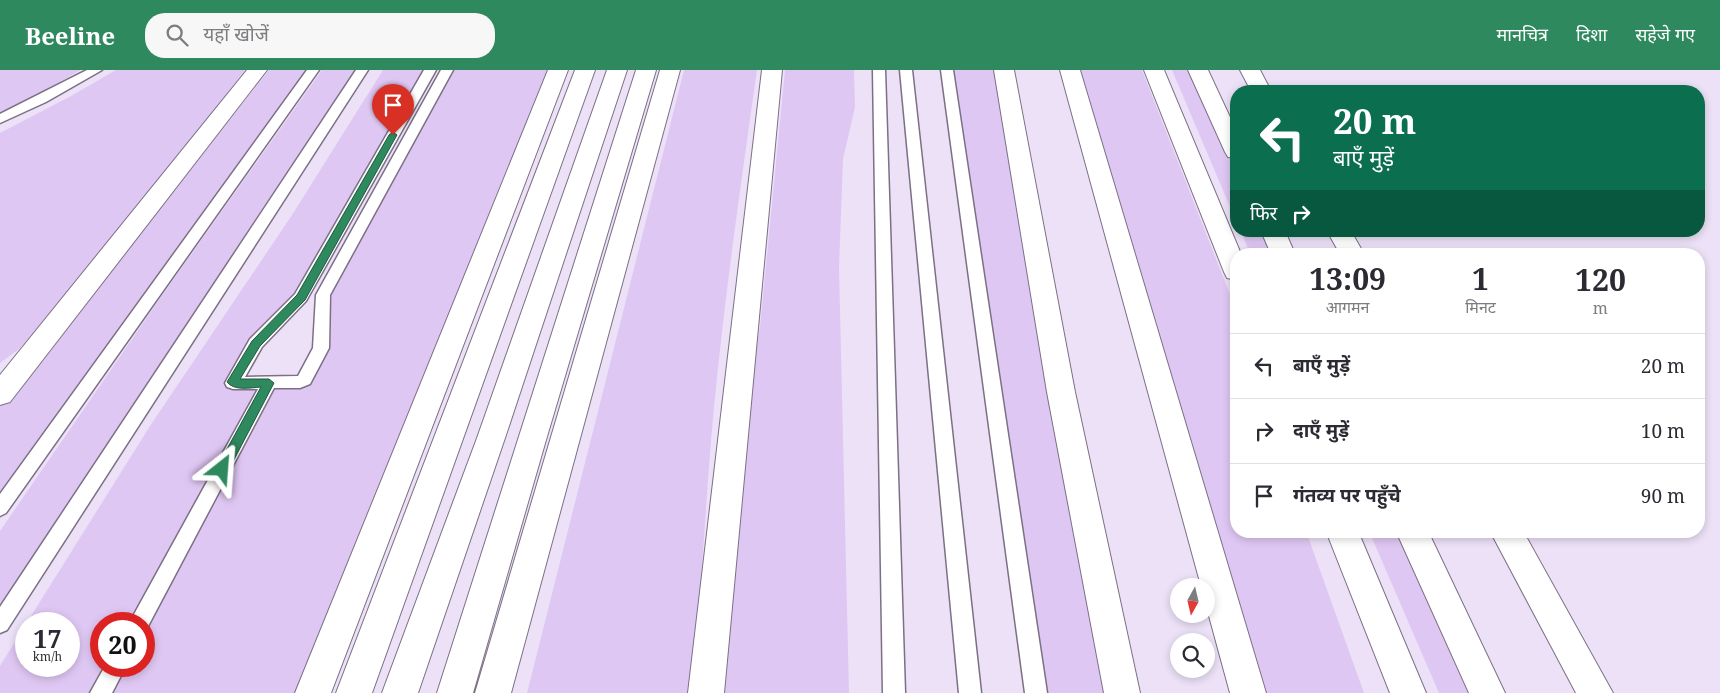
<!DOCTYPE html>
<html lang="hi">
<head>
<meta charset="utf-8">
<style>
	body { margin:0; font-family:"Noto Serif","Noto Sans Devanagari",serif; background:#f7f7f7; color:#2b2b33; height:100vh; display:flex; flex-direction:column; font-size:19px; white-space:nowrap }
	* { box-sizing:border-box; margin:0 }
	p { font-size:16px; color:#7c7c81 }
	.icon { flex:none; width:28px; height:28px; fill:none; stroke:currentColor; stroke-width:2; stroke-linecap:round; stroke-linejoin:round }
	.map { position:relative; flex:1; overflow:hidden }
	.drawer { position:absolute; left:1230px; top:178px; width:475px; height:290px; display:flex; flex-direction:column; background:#fff; border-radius:20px; box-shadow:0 2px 8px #0003 }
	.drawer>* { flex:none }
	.top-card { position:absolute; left:1230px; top:15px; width:475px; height:152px; border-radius:20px; box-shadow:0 2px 8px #0003; background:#0b6e4f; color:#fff; overflow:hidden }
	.needle { width:32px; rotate:188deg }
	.fabs { position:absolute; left:1170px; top:508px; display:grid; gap:10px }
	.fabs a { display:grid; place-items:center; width:45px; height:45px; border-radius:50%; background:#fff; box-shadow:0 2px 8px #0003; font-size:25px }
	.speed { position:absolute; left:15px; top:542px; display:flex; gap:10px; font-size:25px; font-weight:700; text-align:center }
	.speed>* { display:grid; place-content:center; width:65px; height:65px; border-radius:50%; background:#fff; box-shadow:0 2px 8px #0003; line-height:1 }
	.speed small { font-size:12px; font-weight:400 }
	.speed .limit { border:8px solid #d22; background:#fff; color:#111 }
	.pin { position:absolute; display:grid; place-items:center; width:42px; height:42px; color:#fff; margin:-51px -21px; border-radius:50% 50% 50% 0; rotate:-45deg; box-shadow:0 0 5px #0007 }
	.pin .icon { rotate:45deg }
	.me { position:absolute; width:55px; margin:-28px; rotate:28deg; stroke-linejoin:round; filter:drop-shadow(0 0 4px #0008) }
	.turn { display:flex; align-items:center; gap:18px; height:105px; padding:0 20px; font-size:22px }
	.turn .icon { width:65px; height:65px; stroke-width:2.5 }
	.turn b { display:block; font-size:35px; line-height:42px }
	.then { display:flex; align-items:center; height:48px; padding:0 20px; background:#0003; gap:10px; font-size:19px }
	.eta { display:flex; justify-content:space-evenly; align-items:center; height:85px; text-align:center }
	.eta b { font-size:30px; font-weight:700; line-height:35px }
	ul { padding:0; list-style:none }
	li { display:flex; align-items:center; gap:15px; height:65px; padding:0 20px; border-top:1px solid #e1e1e2 }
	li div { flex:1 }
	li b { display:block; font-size:19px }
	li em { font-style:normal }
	header { display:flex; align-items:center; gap:30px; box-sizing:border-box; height:70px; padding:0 25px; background:#2f895f; color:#fff }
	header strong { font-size:24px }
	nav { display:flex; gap:28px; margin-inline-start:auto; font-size:18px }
	.search { width:350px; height:45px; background:#f7f7f7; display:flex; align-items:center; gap:12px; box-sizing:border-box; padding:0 18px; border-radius:20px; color:#7c7c81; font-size:19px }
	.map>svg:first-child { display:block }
	.green { fill:#dfc7f3; fill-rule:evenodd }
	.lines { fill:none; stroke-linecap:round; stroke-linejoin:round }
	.service-casing { stroke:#7b7084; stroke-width:3 }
	.minor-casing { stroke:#7b7084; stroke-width:2 }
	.tertiary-casing { stroke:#7b7084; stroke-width:2 }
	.service { fill:#fff; fill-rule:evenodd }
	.minor { fill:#fff; fill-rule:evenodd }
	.tertiary { fill:#fff; fill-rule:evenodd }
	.route { fill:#2f895f; stroke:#1f593e }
</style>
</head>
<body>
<header>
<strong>Beeline</strong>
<div class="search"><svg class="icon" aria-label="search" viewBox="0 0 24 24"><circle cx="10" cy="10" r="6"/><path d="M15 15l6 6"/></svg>यहाँ खोजें</div>
<nav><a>मानचित्र</a><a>दिशा</a><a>सहेजे गए</a></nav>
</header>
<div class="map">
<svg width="1720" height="623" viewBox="0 0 1720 623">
	<rect width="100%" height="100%" fill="#ece1f7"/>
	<path class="green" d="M0,0h81l-81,45z
		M116,0h129l-80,103 -129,157 -17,19 -19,14v-230l71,-37z
		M269,0h40l-309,435v-101l148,-181z
		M322,0h34l-356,547v-86l161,-234z
		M383,0h42l-128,226 -44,44 -27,47 80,-3 23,-44 3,-53 119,-217h103l-253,623h-301v-27l26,-42v42h43v-42h-43l124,-198 142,-211zM101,554h43v42h-43z
		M684,0h73c-16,112 -32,224 -43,337 -9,95 -12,191 -24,286h-163z
		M785,0h69l1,37 -12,52 -4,109 10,425h-130l27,-288 14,-78z
		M950,0h51l115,623h-73z
		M1074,0h68l94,240v221h70l58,162h-104z
		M1172,0h24l40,89v62z
		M1241,161h29l10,23h-30z
		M1369,461h40l73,162h-43z"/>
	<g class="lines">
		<g class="service-casing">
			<path id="service" d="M87,0h15l-56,32 -46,21v-9z
				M307,0h12l-313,443 -6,3v-22z
				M356,0h12l-361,560 -7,3v-26z
				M424,0h12l-130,231 -44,46 -17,30 53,-1 15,-28 3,-53 125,-225h12l-123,225 -1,53 -19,36 -10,4h-26l-128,242 -2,1v-7h-15l3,-6 126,-229h-25l-6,-2 -2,-4 25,-44 45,-45z
				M873,0h12l20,623h-22z
				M900,0h12l69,623h-22z
				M941,0h12l94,623h-22z
				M105,596h21l-14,27h-22z"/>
		</g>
		<g class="minor-casing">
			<path id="minor" d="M247,0h20l-257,332 -10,3v-30z
				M548,0h20l-237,623h-36z
				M575,0h20l-223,623h-36z
				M607,0h20l-122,368 -87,255h-36l95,-255z
				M636,0h20l-110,370 -73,253h-36z
				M660,0h20l-169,623h-36z
				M762,0h20l-58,623h-36z
				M994,0h20l61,322 65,301h-36l-57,-301z
				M1188,0h20l28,60v28l-8,-1 -3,-5z
				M1240,0h20l11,21h-20z
				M1261,161h24l10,23h-24z
				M1327,161h24l13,23h-24z
				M1396,461h32l77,162h-36z
				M1490,461h33l90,162h-37z"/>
		</g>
		<g class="tertiary-casing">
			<path id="tertiary" d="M1060,0h20l186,623h-36l-24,-88v-19h-5z
				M1144,0h20l77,184h-5v26l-9,-2 -3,-6z
				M1326,461h32l68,162h-36z"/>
		</g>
		<use href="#service" class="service"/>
		<use href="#minor" class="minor"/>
		<use href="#tertiary" class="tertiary"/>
	</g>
	<path class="route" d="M393,62l4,3 -92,165 -45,46 -20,33h29l5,4 -47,90h-9l-2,-4 45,-82c-11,1 -27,4 -34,-5l25,-41 45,-46 92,-160z"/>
</svg>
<div class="fabs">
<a><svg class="needle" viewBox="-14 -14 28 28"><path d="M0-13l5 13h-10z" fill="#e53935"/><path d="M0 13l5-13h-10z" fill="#7c7c81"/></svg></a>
<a><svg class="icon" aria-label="search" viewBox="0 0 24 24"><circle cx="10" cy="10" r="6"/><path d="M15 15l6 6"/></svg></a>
</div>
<div class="speed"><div>17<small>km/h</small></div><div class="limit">20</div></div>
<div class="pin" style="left:393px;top:65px;background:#d93025"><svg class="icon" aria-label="arrive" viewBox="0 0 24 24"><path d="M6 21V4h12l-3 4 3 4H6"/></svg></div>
<svg class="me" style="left:222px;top:399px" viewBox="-20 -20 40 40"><path d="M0-17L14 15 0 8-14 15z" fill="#2f895f" stroke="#fff" stroke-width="4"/></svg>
<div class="top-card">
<div class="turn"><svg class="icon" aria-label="left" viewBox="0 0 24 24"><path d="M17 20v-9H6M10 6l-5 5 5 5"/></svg><div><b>20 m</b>बाएँ मुड़ें</div></div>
<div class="then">फिर<svg class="icon" aria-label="right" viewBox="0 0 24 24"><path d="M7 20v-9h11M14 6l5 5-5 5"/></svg></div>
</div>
<section class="drawer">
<div class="eta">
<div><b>13:09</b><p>आगमन</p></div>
<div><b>1</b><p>मिनट</p></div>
<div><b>120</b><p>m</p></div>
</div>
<ul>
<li><svg class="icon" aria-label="left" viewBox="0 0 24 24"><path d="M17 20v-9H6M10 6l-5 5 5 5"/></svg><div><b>बाएँ मुड़ें</b></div><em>20 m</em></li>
<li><svg class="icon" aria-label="right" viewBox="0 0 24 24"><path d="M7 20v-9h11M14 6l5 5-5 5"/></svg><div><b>दाएँ मुड़ें</b></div><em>10 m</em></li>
<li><svg class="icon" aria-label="arrive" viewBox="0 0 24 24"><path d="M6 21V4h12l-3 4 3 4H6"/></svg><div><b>गंतव्य पर पहुँचे</b></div><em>90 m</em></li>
</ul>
</section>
</div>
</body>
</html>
